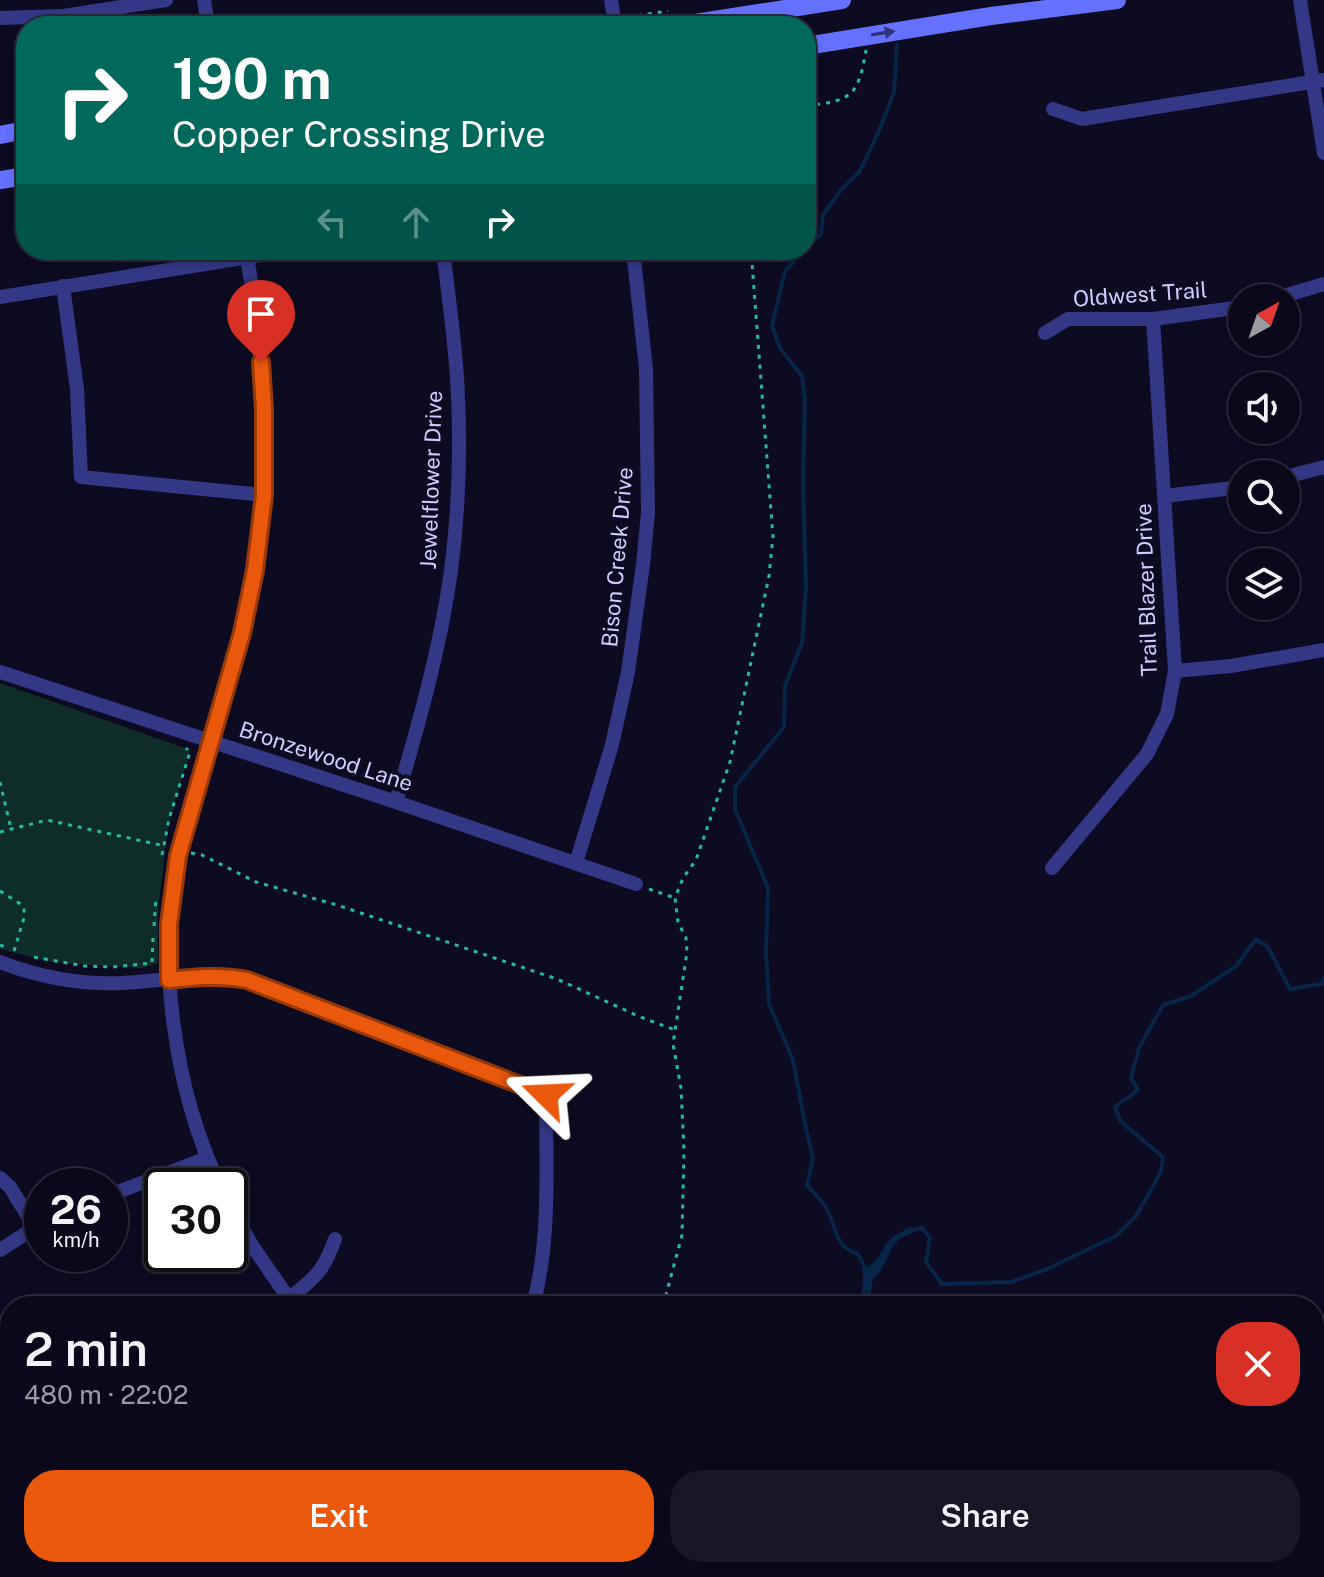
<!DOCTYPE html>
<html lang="en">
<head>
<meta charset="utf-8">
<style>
	body { margin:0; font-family:"Public Sans",sans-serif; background:#181627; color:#f1f3f6; height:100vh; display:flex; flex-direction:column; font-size:30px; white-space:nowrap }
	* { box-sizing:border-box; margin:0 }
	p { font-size:26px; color:#999aa2 }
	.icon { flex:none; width:44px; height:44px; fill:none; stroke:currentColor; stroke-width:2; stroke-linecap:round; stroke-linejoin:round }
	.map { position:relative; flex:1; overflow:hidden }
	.side { position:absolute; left:0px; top:1296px; width:1324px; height:282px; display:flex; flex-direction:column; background:#0a081a; border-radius:32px 32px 0 0; box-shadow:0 4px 12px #0003,0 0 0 2px #2a2939 }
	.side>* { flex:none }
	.banner { position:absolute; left:16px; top:16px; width:800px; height:244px; border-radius:32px; box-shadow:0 4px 12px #0003,0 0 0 2px #2a2939; background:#00695c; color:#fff; overflow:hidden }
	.needle { width:52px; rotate:40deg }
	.fabs { position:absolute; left:1228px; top:284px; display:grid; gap:16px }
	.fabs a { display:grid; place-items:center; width:72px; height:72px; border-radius:50%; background:#0a081a; box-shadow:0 4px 12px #0003,0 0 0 2px #2a2939; font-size:40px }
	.speed { position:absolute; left:24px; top:1168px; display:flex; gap:16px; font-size:40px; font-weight:700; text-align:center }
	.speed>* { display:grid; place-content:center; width:104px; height:104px; border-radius:50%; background:#0a081a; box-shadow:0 4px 12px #0003,0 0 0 2px #2a2939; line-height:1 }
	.speed small { font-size:20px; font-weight:400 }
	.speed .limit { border:4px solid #111; border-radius:12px; background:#fff; color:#111 }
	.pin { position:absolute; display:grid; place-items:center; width:68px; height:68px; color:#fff; margin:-82px -34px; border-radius:50% 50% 50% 0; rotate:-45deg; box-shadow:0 0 8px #0007 }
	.pin .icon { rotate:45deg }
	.me { position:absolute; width:88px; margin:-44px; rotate:291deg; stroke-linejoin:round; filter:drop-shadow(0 0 6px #0008) }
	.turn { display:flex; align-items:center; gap:28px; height:168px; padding:0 24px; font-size:36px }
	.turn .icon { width:104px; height:104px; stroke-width:2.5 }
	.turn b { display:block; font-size:56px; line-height:68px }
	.lanes { display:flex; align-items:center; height:76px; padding:0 24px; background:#0003; justify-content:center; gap:40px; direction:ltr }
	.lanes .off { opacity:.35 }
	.round { display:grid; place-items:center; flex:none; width:84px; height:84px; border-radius:32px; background:#181627 }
	.overview { display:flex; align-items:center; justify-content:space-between; height:136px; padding:0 24px }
	h1 { font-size:48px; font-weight:600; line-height:60px }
	.primary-button { display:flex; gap:16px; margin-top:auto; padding:16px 24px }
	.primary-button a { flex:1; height:92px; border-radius:32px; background:#ea580c; color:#fff; font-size:32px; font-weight:600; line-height:92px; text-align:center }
	.primary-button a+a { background:#181627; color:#f1f3f6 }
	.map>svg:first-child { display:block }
	.green { fill:#0e2d28 }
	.water { fill:#072546 }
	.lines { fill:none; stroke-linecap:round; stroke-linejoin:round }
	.stream { stroke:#072546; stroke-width:4 }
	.path { stroke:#23bca3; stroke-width:3; stroke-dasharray:4 6; stroke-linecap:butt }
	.lane { stroke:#323886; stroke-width:7 }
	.street { stroke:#323886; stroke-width:14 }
	.secondary { stroke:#6471ff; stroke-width:18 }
	.street-bridge { stroke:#323886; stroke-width:14 }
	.oneway { fill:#30347a }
	.route-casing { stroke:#983908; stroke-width:20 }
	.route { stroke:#ea580c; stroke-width:14 }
	.labels { text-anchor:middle; stroke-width:8; stroke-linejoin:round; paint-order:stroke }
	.street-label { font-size:22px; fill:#cdcdff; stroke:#0d0b22 }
</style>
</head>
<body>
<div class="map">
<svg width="1324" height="1577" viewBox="0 0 1324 1577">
	<rect width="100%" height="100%" fill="#0d0b22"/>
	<path class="green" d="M0,683l190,67 -23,82 -9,79v52l-16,5 -91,-6 -51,-13z"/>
	<path class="water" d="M910,1227l9,3 -20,9 -6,8 -12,24 -8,8 -4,27h-12c5,-12 8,-25 5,-38 17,-2 18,-19 29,-30 5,-4 13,-7 19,-11z"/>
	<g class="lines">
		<path class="stream" d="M806,248l15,-14 2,-19 18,-25 19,-19 19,-40 15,-39 3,-48
			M804,250l-19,21 -13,55 8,22 22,28 3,24 -2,81 3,107 -4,55 -17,43 -1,41 -49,60v22l33,79 -2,64 3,52 24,56 13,69 7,29 -6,27c6,7 13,14 18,21 12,19 7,39 33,48l9,18
			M910,1230l12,-2 8,10 -4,24 16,22 69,-2 36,-13 69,-33 20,-20 25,-44 2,-15 -42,-35 -6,-15 23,-17 -7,-12 8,-30 24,-43 28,-9 45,-30 20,-27 12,8 22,42 31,-5 3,-6
			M787,1577l5,-9"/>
		<path class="path" d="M628,17l40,-6
			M573,26l27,-4
			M806,106c45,-6 52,-8 60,-56
			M0,782l11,47
			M0,832l47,-12 118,26
			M191,853l11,2 54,27 81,23 220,74 81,37 37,14
			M162,855l7,-36 21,-67 -4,-4
			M649,889l26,9
			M0,891l19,12 5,5v10l-10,33
			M154,926l2,-28
			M0,945l8,3
			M34,957l50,9 28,1 40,-4 1,-25
			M663,1306l19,-71 2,-85 -3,-62 -8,-44 14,-92 -1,-14 -8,-16 -3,-24 8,-20 13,-18 34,-98 39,-186 4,-39 -22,-287
			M649,1568l9,9
			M578,1577l3,-9"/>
		<path class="lane" d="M1314,1366l10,9
			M1314,1413l10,7
			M1314,1482l10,-12
			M1314,1563l10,7"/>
		<path class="street" d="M204,0l4,26
			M611,0l4,26
			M1300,0l24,153
			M0,18l63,-2 103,-16
			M1053,109l29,10 242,-39
			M63,286l14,103 4,88 183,18
			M0,297l292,-47
			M1277,298l47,-14
			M1045,333l23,-14h85l89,-12
			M1286,477l38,-10
			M1164,496l78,-9
			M1175,671l56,-5 93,-16
			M0,672l396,130 240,82
			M396,802c22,-76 44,-152 55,-231 8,-62 10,-131 6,-194 -3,-43 -9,-85 -14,-127
			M576,863l36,-118 16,-73 15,-107 5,-53 -2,-143 -13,-119
			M1052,868l95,-114 20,-40 8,-43 -22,-352
			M0,962c38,15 82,23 122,21 42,-2 83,-11 125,-3l299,115c0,70 5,143 -13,211
			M0,1178l10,9 24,39
			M220,1186c-46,-96 -64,-227 -42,-331 8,-37 20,-74 32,-110 18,-58 36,-117 45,-176 17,-106 9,-213 -9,-319
			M110,1195l97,-37
			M230,1207l23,40 41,59
			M0,1250l42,-27
			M289,1299c26,-22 34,-26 46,-60
			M0,1496l10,8
			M85,1568l11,9
			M220,1577l8,-9
			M453,1577l4,-9"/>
		<path class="secondary" d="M676,26l166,-26
			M806,46l185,-30 126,-16
			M0,135l26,-5
			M0,180l26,-4
			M1314,1351l10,-12
			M1314,1401l10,-12
			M1124,1577l8,-9
			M1165,1577l8,-9"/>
		<path class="street-bridge" d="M733,1568l11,9"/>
	</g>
	<defs><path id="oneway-solid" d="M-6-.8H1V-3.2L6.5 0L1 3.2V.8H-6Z" transform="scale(2)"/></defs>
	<use class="oneway" href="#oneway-solid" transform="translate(883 33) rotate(-9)"/>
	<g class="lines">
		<g class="route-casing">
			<path id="route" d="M261,362l3,48v85l-9,75 -13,63 -64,223 -9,68v56c27,-3 51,-5 78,0l299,115"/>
		</g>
		<use href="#route" class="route"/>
	</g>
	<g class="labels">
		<g class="street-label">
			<text transform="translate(1140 294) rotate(-4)" y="8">Oldwest Trail</text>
			<text transform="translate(431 480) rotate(-88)" y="8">Jewelflower Drive</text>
			<text transform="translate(617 557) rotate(-85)" y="8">Bison Creek Drive</text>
			<text transform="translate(1146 590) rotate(-92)" y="8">Trail Blazer Drive</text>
			<text transform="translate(326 756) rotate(18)" y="8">Bronzewood Lane</text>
		</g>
	</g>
</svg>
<div class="fabs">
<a><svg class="needle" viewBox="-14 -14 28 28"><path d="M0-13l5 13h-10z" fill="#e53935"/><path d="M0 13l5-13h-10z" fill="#999aa2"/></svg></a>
<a><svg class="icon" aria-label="sound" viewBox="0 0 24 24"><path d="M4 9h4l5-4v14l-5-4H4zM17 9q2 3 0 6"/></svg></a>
<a><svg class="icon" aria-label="search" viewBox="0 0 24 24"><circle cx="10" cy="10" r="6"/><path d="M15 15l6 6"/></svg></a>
<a><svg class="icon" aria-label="layers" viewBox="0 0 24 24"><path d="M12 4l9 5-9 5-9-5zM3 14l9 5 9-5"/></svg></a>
</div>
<div class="speed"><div>26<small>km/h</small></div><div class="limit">30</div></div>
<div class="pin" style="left:261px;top:362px;background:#d93025"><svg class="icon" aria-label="arrive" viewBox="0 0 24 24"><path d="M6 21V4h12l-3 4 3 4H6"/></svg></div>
<svg class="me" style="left:546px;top:1095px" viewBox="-20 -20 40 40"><path d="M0-17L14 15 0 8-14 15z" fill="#ea580c" stroke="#fff" stroke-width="4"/></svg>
<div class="banner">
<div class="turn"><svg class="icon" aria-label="right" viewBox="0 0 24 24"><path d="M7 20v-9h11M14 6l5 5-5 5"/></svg><div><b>190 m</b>Copper Crossing Drive</div></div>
<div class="lanes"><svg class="icon off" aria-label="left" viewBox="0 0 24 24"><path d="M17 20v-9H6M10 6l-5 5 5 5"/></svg><svg class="icon off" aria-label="ahead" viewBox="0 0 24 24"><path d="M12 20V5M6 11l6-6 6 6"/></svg><svg class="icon" aria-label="right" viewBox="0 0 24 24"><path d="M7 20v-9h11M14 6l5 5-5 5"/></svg></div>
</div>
<section class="side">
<div class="overview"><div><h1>2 min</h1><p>480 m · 22:02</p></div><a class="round" style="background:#d93025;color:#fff"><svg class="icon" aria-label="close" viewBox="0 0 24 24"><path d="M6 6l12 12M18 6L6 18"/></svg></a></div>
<div class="primary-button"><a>Exit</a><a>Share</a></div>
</section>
</div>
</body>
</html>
